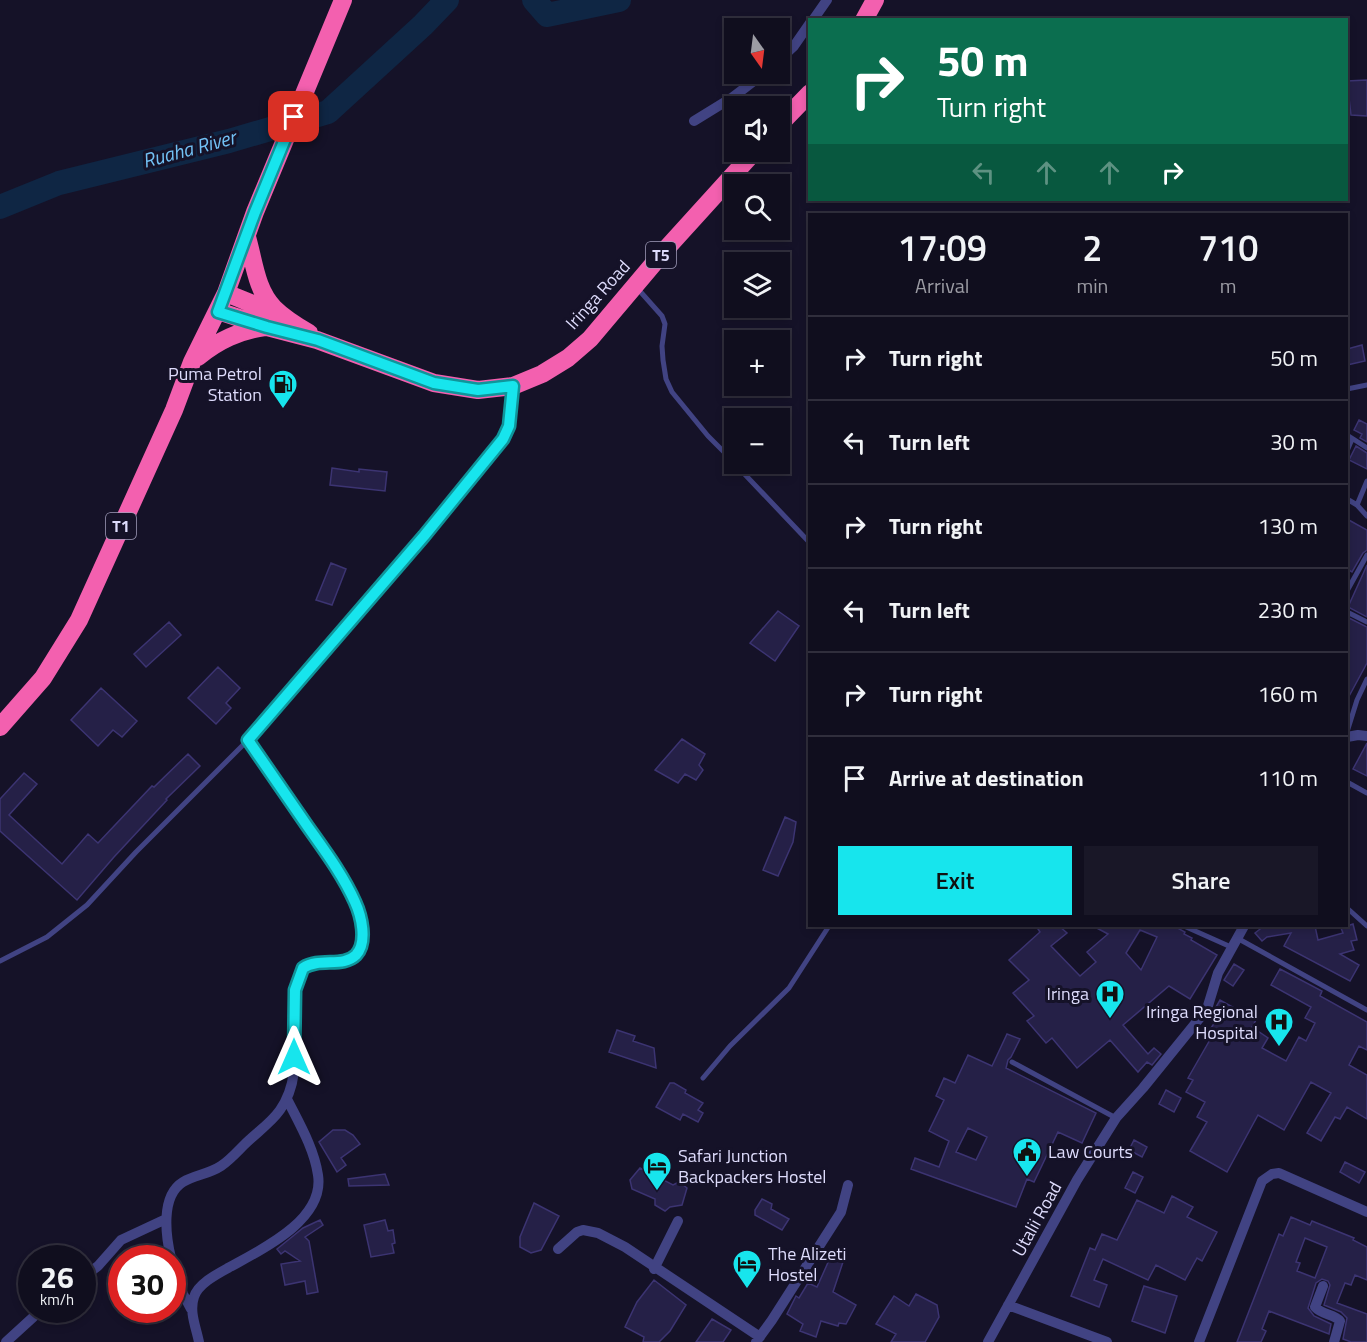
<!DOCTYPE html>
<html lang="en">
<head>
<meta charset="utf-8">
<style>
	body { margin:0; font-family:"Titillium Web",sans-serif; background:#191727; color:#f1f3f6; height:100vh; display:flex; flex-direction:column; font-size:22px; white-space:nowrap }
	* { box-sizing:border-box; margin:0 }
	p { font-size:20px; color:#9c9ca4 }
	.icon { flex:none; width:33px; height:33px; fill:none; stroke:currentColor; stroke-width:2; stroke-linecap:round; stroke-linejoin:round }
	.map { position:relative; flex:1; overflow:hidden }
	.details { position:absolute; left:808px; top:213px; width:540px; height:714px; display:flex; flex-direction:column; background:#100e1e; border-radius:0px; box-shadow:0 3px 9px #0003,0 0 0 2px #302e3c }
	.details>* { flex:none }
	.banner { position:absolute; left:808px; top:18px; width:540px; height:183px; border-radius:0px; box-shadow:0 3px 9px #0003,0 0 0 2px #302e3c; background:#0b6e4f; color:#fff; overflow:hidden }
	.needle { width:39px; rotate:166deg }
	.controls { position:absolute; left:724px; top:18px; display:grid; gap:12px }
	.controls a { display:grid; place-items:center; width:66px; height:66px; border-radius:0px; background:#100e1e; box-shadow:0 3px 9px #0003,0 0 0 2px #302e3c; font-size:30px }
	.speed { position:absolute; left:18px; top:1245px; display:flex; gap:12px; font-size:30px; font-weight:700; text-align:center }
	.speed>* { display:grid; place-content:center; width:78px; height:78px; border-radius:50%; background:#100e1e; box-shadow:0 3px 9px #0003,0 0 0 2px #302e3c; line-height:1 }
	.speed small { font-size:15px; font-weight:400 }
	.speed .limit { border:9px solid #d22; background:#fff; color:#111 }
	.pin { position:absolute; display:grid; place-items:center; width:51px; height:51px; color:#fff; margin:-26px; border-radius:12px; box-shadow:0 3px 9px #0006 }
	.me { position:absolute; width:66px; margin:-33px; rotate:0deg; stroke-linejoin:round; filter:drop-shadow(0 0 4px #0008) }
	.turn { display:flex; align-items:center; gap:21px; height:126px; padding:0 30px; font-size:27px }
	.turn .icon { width:78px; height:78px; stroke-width:2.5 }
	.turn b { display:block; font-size:42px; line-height:51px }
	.lanes { display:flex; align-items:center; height:57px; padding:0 30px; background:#0003; justify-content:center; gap:30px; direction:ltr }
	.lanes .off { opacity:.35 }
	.eta { display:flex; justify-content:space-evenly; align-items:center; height:102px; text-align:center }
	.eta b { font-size:36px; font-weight:600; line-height:42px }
	.primary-button { display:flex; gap:12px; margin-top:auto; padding:12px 30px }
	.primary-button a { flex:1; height:69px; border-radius:0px; background:#17e5ed; color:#111; font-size:24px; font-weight:600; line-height:69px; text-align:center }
	.primary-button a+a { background:#191727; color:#f1f3f6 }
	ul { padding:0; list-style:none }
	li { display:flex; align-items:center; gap:18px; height:84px; padding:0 30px; border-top:2px solid #302e3c }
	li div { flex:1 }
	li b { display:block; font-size:22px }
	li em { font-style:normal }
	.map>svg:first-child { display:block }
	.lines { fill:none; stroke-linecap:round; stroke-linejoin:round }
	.river { stroke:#0f2644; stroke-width:24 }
	.building { fill:#252047; stroke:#3c3472; stroke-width:1.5; fill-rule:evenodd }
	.lane { stroke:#414383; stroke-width:5 }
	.street { stroke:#414383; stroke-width:10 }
	.highway { stroke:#f360af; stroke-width:18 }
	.route-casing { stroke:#0f959a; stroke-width:15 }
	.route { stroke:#17e5ed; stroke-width:10 }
	.labels { text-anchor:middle; stroke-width:6; stroke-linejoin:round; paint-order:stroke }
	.shield { fill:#151228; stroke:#a29fbc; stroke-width:1.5 }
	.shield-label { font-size:16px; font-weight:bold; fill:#dedcfc }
	.street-label { font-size:18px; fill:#dedcfc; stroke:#151228 }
	.poi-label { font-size:18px; fill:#dedcfc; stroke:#151228; text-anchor:end }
	.water-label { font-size:20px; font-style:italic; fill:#72c0f4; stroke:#151228 }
</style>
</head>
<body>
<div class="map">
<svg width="1367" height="1342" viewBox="0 0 1367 1342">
	<rect width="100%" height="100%" fill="#151228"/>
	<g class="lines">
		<path class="river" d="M534,0l13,15 72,-15
			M0,207l59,-24 170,-42 99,-29 95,-87 24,-25"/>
	</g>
	<path class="building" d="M1367,80v36l-16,-1 -4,-34z
		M1362,345l3,16 -18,4v-16z
		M1359,420l8,4v18l-7,-4 2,-4 -8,-4z
		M1356,446l11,7v16l-18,-9z
		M332,468l27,4v-3l28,3 -2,19 -55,-6z
		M1347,519l20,11v20l-4,3 -11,19 -5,-3z
		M331,563l15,6 -14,36 -16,-5z
		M1367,565v52l-19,-10z
		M778,611l21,15 -24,35 -25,-18z
		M1347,617l20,10v36l-20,37z
		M169,622l12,13 -35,32 -12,-13z
		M218,667l22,21 -14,15 5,5 -15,16 -28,-26z
		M101,688l36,33 -15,16 -9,-7 -15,16 -27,-26z
		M682,739l23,15 -6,11 4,5 -7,10 -11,-6 -7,9 -23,-13z
		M1367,743v33l-14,-7z
		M188,754l12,12 -34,33 1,1 -53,57 -37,43 -77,-69v-32l24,-26 13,11 -28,31 53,49 26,-30 10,9 54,-57 2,1z
		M785,817l11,5 -3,20 -15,34 -15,-6z
		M1353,924l4,16 -6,1 3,9 -14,4 19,11 -9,16 -66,-35 7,-13 -24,4 -5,4 -7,-8 9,-7h51l3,14 25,-7 -2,-5z
		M1036,926h23l8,7 -16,13 29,30 16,-14 -9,-10 21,-18 -15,-8h81l11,6 -1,2 8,4 -1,2 26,15 -27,44 -21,-13 -46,39 25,29 6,-6 7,6 -9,11 -5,-3 -9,10 -28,-32 -33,28 -25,-30 -6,5 -19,-22 7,-5 -21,-23 16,-13 -20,-20 31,-28zM1140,930l17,7 -16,33 -15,-17z
		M1234,964l10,6 -11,16 -9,-6z
		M1280,969l42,22 -2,5 47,26v28l-8,-4 -10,19 18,10v44l-20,-12 -7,12 -5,-2 -14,24 -14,-8 24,-40 -20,-11 -27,48 -26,-15 -31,57 -37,-21 17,-29 -10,-5 8,-15 -19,-10 7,-12 -5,-2 27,-47 -4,-3 4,-6 -6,-3 11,-19 36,20 -4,7 16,11 -6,10 24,13 13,-24 7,4 9,-18 -10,-5 6,-11 -40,-22z
		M617,1030l18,6 -2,5 21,7 2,20 -47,-16z
		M1007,1034l13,5 -9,18 -3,3 -2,8 90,45 -14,30 -24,-11 -24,50 -7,-3 -11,28 -105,-38 4,-11 24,9 10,-26 -20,-10 15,-31 -8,-4 8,-18 11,5 13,-28 24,11zM968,1128l19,9 -11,23 -20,-8z
		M670,1083h4l12,7 -1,3 18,10 -5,7 5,3 -5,9 -15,-8 -3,6 -24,-13z
		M1166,1090l15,8 -7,14 -15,-8z
		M333,1130h12l8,5 7,9 -19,14 5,7 -9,7 -18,-30z
		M1134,1140l13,7 -5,10 -13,-7z
		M1345,1162l20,10 -6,11 -19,-11z
		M640,1168l33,17 6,-3 8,6 -5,17 -12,2 -5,4 -10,-6v-6l-23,-10 -2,-9z
		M1133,1172l10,5 -8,16 -10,-5z
		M385,1174l4,11 -40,1 -1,-7z
		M1172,1196l21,11 -6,10 30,15 -15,29 -5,-3 -12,22 -29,-15 -8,15 -45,-21 -9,21 13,5 -8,22 -28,-11 19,-48 5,2 7,-16 15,6 20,-40 27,13z
		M762,1199l10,5 -1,5 18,10 -7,11 -27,-15v-5z
		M534,1203l25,13 -18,34 -10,3 -11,-6v-10z
		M1291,1217l19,8 2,-4 42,17 -1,2 14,7v33l-12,-5 -4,10 -6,-2 -8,20 30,11v28h-16l-8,-3 4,-21 -6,-6 -17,-7 6,-20 -2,-4 -6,-2 -6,4 -8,25 6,8 17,8 -2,10 -60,-23 -7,18 4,2 -5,11h-24l42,-108 4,2zM1305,1238l22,9 -12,31 -18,-7 3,-8 -4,-1z
		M320,1220l3,5 -18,12 4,4 9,51 -11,2 -2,-13 -20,4 -4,-21 19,-3 -15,-10 -4,3 -4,-5 26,-21z
		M385,1220l3,11 5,-1 2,13 -3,1 2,9 -23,4 -7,-32z
		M835,1255l9,4 -11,33 23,13 -10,19 -7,-1 -1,3 -17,-5 -5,16 -16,-6 3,-7 -16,-10 9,-18 3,2 9,-15 9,4 13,-29 2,1z
		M654,1280l32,25 -16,26 -11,11h-16l1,-5 -19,-10 12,-25z
		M1144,1286l33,10 -12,37 -33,-12z
		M916,1294l21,11 2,12 -14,25h-34l5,-8 -20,-10 18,-28 15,10z
		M712,1319l19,11 -8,12h-27z"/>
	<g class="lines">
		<path class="lane" d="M638,289l24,27 3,8 -3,22 1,14 3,19 6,13 36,44 27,27
			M1347,389l20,-4
			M1347,435l20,13
			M1347,451l5,-12
			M735,464l75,79
			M1347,499l10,6 10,11
			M1357,505l10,-24
			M1347,591l20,-36
			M1347,612l20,10
			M1347,732l10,-32 10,-21
			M1347,782l20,11
			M1347,908l20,18
			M1184,926l47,21
			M1237,938l130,72
			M0,961l47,-24 40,-32 49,-53 112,-112 176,-204 79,-97 6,-13 3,-38
			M1012,1062l104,56
			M703,1078l27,-32 59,-58 40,-62"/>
		<path class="street" d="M813,20l14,-20
			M780,59l14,-13 16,-23
			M694,121l39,-24 30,-23
			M1347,737l11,-2 9,1
			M558,1249l19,-17 6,-2 15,3 27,14 135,90
			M171,1258c-5,-21 -11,-62 12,-76 12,-7 26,-8 38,-16 9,-6 16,-14 23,-21 12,-12 27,-22 36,-35 30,-42 2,-98 23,-142 16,-11 39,0 53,-13 12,-13 5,-40 -2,-53 -11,-27 -29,-51 -46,-75 -20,-29 -40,-58 -60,-87
			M172,1264l11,30 8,15
			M654,1269l24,-48
			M82,1278l16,-12 23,-26 45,-21
			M1323,1286l-8,21c7,8 19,7 25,14l-6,21
			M1008,1305l99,37
			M6,1342l35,-32
			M199,1342c-3,-15 -10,-30 -5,-45 4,-13 23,-23 34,-29 33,-18 97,-48 90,-93 -4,-27 -19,-52 -31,-76
			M756,1342l16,-22 69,-108 7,-27
			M988,1342l89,-162 39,-62 27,-30 64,-79 11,-36 26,-47
			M1199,1342l63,-161 10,-7 7,-1 88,39"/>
		<path class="highway" d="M864,20l11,-20
			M780,124l30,-31
			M247,237c7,24 9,53 27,71 10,10 23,18 35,25
			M226,293l51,21
			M218,311l49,16 50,13 117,43 44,7 35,-4 29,-12 26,-16 22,-19 76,-90 88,-97
			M198,357c21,-17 41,-26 67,-30
			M0,727l43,-49 36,-58 95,-210 18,-48 34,-69 29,-81 88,-212"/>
	</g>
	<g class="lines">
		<g class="route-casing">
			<path id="route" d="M294,117l-39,95 -37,100 49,15 51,13 116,43 44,7 35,-4 -4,40 -6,13 -79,97 -176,204c20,29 40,58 60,87 17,24 35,48 47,75 6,13 13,40 1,53 -13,13 -36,2 -53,13l-8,22 -1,67"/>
		</g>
		<use href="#route" class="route"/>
	</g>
	<defs>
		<g id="fuel-pin" transform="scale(1.5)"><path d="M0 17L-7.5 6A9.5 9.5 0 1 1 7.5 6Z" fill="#17e5ed" stroke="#151228"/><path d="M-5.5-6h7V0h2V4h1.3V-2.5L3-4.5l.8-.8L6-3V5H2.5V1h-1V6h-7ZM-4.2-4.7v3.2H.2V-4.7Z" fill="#111"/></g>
		<g id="hospital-pin" transform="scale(1.5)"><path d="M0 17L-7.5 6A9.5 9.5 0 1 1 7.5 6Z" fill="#17e5ed" stroke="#151228"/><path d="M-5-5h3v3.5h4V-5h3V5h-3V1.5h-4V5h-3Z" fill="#111"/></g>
		<g id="civic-pin" transform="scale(1.5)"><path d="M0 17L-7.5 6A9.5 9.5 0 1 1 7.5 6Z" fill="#17e5ed" stroke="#151228"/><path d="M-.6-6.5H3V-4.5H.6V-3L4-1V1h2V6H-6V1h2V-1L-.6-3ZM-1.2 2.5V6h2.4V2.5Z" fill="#111"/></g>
		<g id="hotel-pin" transform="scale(1.5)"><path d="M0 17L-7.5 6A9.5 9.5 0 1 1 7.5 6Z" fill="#17e5ed" stroke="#151228"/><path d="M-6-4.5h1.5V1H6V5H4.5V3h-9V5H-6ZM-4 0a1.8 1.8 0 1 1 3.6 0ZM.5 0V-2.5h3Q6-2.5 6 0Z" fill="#111"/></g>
	</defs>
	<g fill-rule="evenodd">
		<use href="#fuel-pin" x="283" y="384"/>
		<use href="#hospital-pin" x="1110" y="994"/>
		<use href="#hospital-pin" x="1279" y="1022"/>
		<use href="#civic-pin" x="1027" y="1152"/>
		<use href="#hotel-pin" x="657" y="1166"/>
		<use href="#hotel-pin" x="747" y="1264"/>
	</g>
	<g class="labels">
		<g class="shield">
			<rect x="646" y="242" width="30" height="26" rx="4.5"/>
			<rect x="106" y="513" width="30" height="26" rx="4.5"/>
		</g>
		<g class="shield-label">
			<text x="661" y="261">T5</text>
			<text x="121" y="532">T1</text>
		</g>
		<g class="street-label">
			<text transform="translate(598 295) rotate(-48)" y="6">Iringa Road</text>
			<text transform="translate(1037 1219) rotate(-61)" y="6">Utalii Road</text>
		</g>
		<g class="poi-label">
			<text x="262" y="380">Puma Petrol<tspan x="262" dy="21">Station</tspan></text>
			<text x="1089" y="1000">Iringa</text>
			<text x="1258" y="1018">Iringa Regional<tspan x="1258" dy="21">Hospital</tspan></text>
			<text x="1048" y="1158" text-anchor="start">Law Courts</text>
			<text x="678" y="1162" text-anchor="start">Safari Junction<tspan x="678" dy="21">Backpackers Hostel</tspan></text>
			<text x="768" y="1260" text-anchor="start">The Alizeti<tspan x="768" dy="21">Hostel</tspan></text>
		</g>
		<g class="water-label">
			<text transform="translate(189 149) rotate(-15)" y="7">Ruaha River</text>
		</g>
	</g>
</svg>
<div class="controls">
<a><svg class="needle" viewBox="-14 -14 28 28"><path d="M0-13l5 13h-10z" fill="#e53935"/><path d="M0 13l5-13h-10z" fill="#9c9ca4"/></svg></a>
<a><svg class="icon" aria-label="sound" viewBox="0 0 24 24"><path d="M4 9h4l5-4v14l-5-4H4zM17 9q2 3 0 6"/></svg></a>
<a><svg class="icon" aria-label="search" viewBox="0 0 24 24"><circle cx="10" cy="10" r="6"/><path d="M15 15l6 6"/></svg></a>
<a><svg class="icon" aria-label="layers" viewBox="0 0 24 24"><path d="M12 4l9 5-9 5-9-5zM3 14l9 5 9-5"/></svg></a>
<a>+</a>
<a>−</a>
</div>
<div class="speed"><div>26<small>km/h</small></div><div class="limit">30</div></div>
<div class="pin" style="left:294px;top:117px;background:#d93025"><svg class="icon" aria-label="arrive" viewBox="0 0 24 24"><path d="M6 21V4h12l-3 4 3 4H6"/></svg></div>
<svg class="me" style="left:294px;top:1057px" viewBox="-20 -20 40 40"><path d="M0-17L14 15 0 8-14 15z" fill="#17e5ed" stroke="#fff" stroke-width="4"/></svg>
<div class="banner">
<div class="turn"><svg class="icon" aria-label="right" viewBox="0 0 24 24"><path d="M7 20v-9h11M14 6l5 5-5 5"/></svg><div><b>50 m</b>Turn right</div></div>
<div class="lanes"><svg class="icon off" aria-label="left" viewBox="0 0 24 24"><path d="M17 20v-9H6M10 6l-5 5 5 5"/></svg><svg class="icon off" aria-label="ahead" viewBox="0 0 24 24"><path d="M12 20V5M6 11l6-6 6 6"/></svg><svg class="icon off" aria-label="ahead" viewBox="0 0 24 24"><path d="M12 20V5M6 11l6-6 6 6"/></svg><svg class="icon" aria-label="right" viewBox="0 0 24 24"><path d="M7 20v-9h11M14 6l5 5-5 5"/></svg></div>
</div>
<section class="details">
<div class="eta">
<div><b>17:09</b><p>Arrival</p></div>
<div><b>2</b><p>min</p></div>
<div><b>710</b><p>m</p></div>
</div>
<ul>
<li><svg class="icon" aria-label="right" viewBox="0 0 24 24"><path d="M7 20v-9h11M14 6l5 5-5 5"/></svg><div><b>Turn right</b></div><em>50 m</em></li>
<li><svg class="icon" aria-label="left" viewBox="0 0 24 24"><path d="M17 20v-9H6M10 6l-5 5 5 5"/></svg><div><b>Turn left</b></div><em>30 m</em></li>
<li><svg class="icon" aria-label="right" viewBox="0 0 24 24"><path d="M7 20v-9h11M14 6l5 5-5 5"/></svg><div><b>Turn right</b></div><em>130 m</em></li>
<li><svg class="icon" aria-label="left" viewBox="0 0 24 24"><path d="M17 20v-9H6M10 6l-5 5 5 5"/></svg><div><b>Turn left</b></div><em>230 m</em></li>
<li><svg class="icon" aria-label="right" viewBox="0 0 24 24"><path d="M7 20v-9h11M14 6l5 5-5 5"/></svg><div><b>Turn right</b></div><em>160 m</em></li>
<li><svg class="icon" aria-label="arrive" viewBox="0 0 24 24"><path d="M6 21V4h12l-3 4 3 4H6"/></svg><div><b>Arrive at destination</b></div><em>110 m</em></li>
</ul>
<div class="primary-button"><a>Exit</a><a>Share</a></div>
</section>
</div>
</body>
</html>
